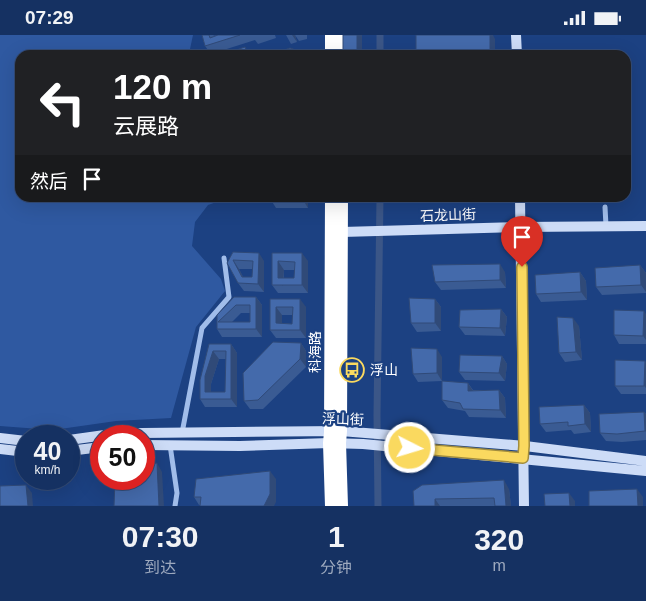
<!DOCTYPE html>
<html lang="zh">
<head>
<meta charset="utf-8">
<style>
	body { margin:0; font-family:Arial,"Noto Sans SC",sans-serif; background:#223d6b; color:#f1f3f6; height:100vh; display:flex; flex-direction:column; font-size:19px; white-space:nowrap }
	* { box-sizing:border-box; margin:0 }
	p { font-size:16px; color:#9da9be }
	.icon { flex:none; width:28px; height:28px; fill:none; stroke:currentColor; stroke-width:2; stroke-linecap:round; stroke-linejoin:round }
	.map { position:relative; height:471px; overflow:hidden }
	.side { display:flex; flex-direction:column; background:#153162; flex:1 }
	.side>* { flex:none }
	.banner { position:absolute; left:15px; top:15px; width:616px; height:152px; border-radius:15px; box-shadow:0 5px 20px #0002,0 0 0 1px #344c77; background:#202124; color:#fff; overflow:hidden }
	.speed { position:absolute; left:15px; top:390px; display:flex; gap:10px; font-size:25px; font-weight:700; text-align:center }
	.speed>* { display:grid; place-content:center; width:65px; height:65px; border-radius:50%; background:#153162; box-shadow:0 5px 20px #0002,0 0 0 1px #344c77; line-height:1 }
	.speed small { font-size:12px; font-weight:400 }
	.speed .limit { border:8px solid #d22; background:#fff; color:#111 }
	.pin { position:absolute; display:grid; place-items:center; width:42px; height:42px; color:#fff; margin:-51px -21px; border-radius:50% 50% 50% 0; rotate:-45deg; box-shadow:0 0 5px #0007 }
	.pin .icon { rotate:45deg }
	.me { position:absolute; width:55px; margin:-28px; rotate:95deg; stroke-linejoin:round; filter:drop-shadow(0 0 4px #0008) }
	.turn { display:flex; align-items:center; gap:18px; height:105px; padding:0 15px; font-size:22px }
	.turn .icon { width:65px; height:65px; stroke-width:2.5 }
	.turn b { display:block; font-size:35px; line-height:42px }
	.then { display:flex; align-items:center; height:48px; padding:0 15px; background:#0003; gap:10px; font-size:19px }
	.eta { display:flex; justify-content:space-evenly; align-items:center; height:85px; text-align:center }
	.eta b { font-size:30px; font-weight:700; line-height:35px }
	.status { display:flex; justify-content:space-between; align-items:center; height:35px; padding:0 25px; background:#153162; direction:ltr }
	.status svg { height:14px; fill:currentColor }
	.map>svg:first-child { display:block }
	.green { fill:#2f59a1 }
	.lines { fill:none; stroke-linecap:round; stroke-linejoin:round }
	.canal { stroke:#3b5687; stroke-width:7 }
	.street { stroke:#a1bdea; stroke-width:5 }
	.secondary { stroke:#cddcf7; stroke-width:10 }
	.highway { stroke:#fff; stroke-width:12 }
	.wall { fill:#3a5b93; fill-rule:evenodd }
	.shaded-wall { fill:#304a78 }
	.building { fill:#446aab; stroke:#304a78; fill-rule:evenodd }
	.route-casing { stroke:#a28d3e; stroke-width:12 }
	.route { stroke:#fad95f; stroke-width:9 }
	.labels { text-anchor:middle; stroke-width:4.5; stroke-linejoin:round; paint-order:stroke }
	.street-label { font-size:14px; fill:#fff; stroke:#1c4182 }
	.poi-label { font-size:14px; fill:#fff; stroke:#1c4182; text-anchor:start }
</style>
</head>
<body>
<div class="status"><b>07:29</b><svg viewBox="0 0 49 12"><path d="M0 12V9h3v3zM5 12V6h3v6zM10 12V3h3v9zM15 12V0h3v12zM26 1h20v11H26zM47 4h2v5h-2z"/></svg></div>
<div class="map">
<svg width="646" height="471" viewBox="0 0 646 471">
	<rect width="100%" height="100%" fill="#1c4182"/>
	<path class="green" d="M0,0h193l-3,14 2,6h-172v142l208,1 -20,7 -13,17 -3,24 29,33 4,12 -29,36 -25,91 -55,3 -63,9 -53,-4z"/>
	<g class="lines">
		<path class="canal" d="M380,20v-20
			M378,471l-1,-91 3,-218"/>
		<path class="street" d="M605,172l1,19
			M182,398l20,-105 27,-31 -5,-39
			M170,410l7,48 -2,13"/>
		<path class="secondary" d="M516,0l1,20
			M520,162l4,309
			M342,197l179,-5 125,-1
			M0,403l26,3
			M69,405l43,-6 30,-1 199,-2 184,15 121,15
			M144,410l96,1 89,-3 34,1 283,27
			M0,414l26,3
			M69,416l32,-4"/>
		<path class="highway" d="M331,0v20
			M341,0v20
			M331,162l-1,235 -1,11 2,63
			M342,162l-1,234 -1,12 2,63"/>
	</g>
	<path class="wall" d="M202,0h13l-2,1 5,-1h57l1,3 -18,6 -3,-4 -44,14 -6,-8z
		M286,0h9l2,7 -6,2z
		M295,0h12v4l-8,2z
		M271,162h37v11h-32l-5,-8z
		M233,217l31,9v31l-20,-1 -6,-8 -11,-20zM239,234h14l-1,8h-9z
		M272,218l36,8v32h-30l-6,-8zM284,235h11l-1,8h-10z
		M640,230l6,8v20l-44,2 -6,-8z
		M505,237l1,16 -65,2 -6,-8z
		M580,237l6,9 1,19 -46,2 -5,-8z
		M234,262h22l6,8v32h-40l-5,-8v-14zM241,278h9v9h-18z
		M270,264l36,8v31h-30l-6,-8zM282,280h11l-1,9 -10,-1z
		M435,264l6,8v24l-24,1 -6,-9z
		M501,274l6,8 -2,19 -40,-1 -6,-8z
		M646,279v30h-27l-5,-9z
		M579,291l3,34 -17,2 -6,-9z
		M301,308l5,8v16l-43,42h-13l-6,-8z
		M209,309h22l6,9v54h-32l-5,-8zM219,324h7l-1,33h-14v-8z
		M502,321l5,8 -2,17 -40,-1 -6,-8z
		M442,322v24l26,2 5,7h26l6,8 1,20 -37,-1 -4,-6 -17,-3 -6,-8v-19l-24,1 -5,-8z
		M645,326l1,2v31h-25l-6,-8z
		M584,370l6,8 1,19 -17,2 -3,-4 -25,2 -6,-8z
		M644,377l2,2v26l-24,2 -16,-1 -6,-8z
		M276,444v23l-77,3 -5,-8z
		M422,450l87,4 2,17h-97z"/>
	<path class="shaded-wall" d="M292,0h3l2,7z
		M357,0h5v20h-5z
		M490,0h3l2,4v16h-5z
		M245,12l6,8h-3z
		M303,162h5v11l-5,-8z
		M259,218l5,8v31l-6,-8z
		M302,218l6,8v32l-6,-8z
		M233,225l6,9 8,16 -5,-8z
		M278,226l6,9 -1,16 -5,-8z
		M500,229l5,8 1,16 -6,-8z
		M640,230l6,8v19l-5,-7z
		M580,237l6,9 1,19 -6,-8z
		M256,262l6,8v32l-6,-8z
		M300,264l6,8v31l-6,-8z
		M435,264l6,8v24l-6,-8z
		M276,272l6,8v15l-6,-7z
		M501,274l6,8 -2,19 -5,-8z
		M644,276l2,3v26l-3,-4z
		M573,283l6,8 3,34 -6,-8z
		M301,308l5,8v16l-6,-8z
		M231,309l6,9v54l-6,-8z
		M437,314l5,8v24l-5,-8z
		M213,316l6,8 -8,25v15l-6,-7v-16z
		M502,321l5,8 -2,17 -6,-8z
		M645,326l1,2v25l-2,-2z
		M468,348l5,8h-5z
		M499,355l6,8 1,20 -6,-8z
		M584,370l6,8 1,19 -6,-8z
		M644,377l2,2v18l-1,-1z
		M157,428l5,9 2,34h-5z
		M270,436l6,8v23l-2,4h-10z
		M504,445l5,9 2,17h-5z
		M26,450l6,8 1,13h-5z
		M637,454l6,8v9h-5z
		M569,458l6,8v5h-5z
		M435,464l5,7h-5z"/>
	<path class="building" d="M202,0h7l1,3 8,-3h22l-35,11z
		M343,0h14v20h-21l7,-4z
		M416,0h74v20h-74z
		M245,12l3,8h-27z
		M290,13l6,2 4,5h-30z
		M330,18l6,2h-11z
		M271,162h32v3h-32z
		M233,217l26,1 -1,31 -20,-1 -11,-20zM233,225l20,1 -1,16h-10z
		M272,218h30v32h-30zM278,226l17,1 -1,16h-16z
		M500,229v16l-65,2 -3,-17z
		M640,230l1,20 -45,2 -1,-19z
		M580,237l1,20 -45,2 -1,-19z
		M234,262h22v32h-39v-14zM236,270h14v17h-32z
		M409,263l26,1v24h-24z
		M270,264h30v31h-30zM276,272h17l-1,17 -16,-1z
		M501,274l-1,19 -41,-1 1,-17z
		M614,275l30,1 -1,25 -29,-1z
		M557,282l16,1 3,34 -17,1z
		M273,307l28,1 -1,16 -42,41 -14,1 -1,-28z
		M209,309h22v55h-31v-19zM213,316h13l-1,41h-20v-16z
		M411,313l26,1v24l-24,1z
		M460,320l42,1 -3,17 -40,-1z
		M615,325l30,1 -1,25h-29z
		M442,346l26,2v8l31,-1 1,20 -37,-1 -3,-6 -18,-3z
		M584,370l1,19 -17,2v-4l-28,2 -1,-17z
		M644,377l1,19 -28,3 -17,-1 -1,-19z
		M157,428l2,43h-45l1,-27h29v-14z
		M270,436v23l-6,12h-64l1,-9h-7l2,-18z
		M504,445l2,26h-11l-1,-8 -59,1v7h-21l-1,-15 9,-6z
		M26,450l2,21h-28v-20z
		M637,454l1,17h-49v-15z
		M569,458l1,13h-25l-1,-12z"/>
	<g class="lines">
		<g class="route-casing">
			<path id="route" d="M410,413l113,10 1,-12 -2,-179"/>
		</g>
		<use href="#route" class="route"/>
	</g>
	<defs>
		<g id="bus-ring" transform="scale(1.25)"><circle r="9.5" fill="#1c4182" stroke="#fad95f" stroke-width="1.5"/><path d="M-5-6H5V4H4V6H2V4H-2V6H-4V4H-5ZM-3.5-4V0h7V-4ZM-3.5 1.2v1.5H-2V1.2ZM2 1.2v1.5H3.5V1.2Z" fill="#fad95f"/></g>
	</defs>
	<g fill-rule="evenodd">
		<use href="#bus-ring" x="352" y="335"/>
	</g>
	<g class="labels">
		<g class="street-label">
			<text transform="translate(448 180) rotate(-2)" y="5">石龙山街</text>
			<text transform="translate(315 317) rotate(-90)" y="5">科海路</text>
			<text transform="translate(343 384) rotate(2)" y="5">浮山街</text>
		</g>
		<g class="poi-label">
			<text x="370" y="340">浮山</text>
		</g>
	</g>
</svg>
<div class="speed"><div>40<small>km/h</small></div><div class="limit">50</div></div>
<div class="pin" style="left:522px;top:232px;background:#d93025"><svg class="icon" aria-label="arrive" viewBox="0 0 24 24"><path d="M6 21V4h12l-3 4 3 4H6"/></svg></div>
<svg class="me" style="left:410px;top:413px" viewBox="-20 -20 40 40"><circle r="17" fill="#fad95f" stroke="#fff" stroke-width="3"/><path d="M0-11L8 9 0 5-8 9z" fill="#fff"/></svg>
<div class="banner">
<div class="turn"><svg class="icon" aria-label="left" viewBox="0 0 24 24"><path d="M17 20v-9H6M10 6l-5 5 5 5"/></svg><div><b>120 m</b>云展路</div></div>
<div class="then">然后<svg class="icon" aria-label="arrive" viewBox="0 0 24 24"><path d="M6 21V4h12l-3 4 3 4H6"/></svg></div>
</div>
</div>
<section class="side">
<div class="eta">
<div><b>07:30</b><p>到达</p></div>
<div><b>1</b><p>分钟</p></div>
<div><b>320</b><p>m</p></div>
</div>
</section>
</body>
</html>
